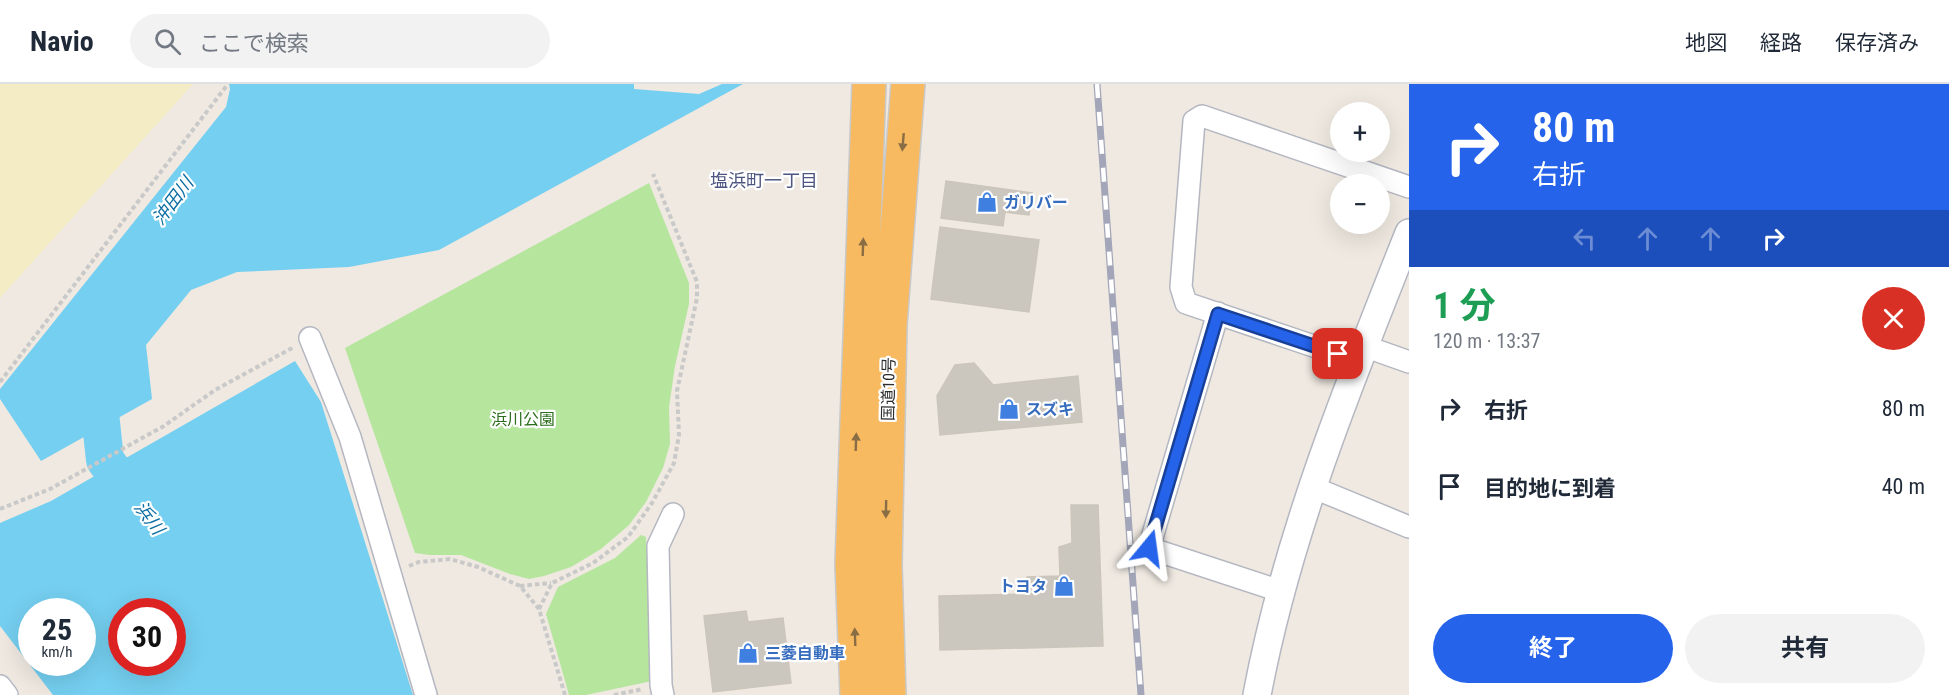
<!DOCTYPE html>
<html lang="ja">
<head>
<meta charset="utf-8">
<style>
	body { margin:0; font-family:"Roboto Condensed","Noto Sans JP",sans-serif; background:#f2f2f3; color:#1f2937; height:100vh; display:flex; flex-direction:column; font-size:22px; white-space:nowrap }
	* { box-sizing:border-box; margin:0 }
	p { font-size:20px; color:#747a83 }
	.icon { flex:none; width:33px; height:33px; fill:none; stroke:currentColor; stroke-width:2; stroke-linecap:round; stroke-linejoin:round }
	.map { position:relative; flex:1; overflow:hidden }
	.sheet { display:flex; flex-direction:column; background:#fff; width:540px }
	.sheet>* { flex:none }
	.guide { background:#2563eb; color:#fff; overflow:hidden }
	.fabs { position:absolute; left:1330px; top:18px; display:grid; gap:12px }
	.fabs a { display:grid; place-items:center; width:60px; height:60px; border-radius:50%; background:#fff; box-shadow:0 6px 24px #0002; font-size:30px }
	.speed { position:absolute; left:18px; top:514px; display:flex; gap:12px; font-size:30px; font-weight:700; text-align:center }
	.speed>* { display:grid; place-content:center; width:78px; height:78px; border-radius:50%; background:#fff; box-shadow:0 6px 24px #0002; line-height:1 }
	.speed small { font-size:15px; font-weight:400 }
	.speed .limit { border:9px solid #d22; background:#fff; color:#111 }
	.pin { position:absolute; display:grid; place-items:center; width:51px; height:51px; color:#fff; margin:-26px; border-radius:12px; box-shadow:0 3px 9px #0006 }
	.me { position:absolute; width:66px; margin:-33px; rotate:16deg; stroke-linejoin:round; filter:drop-shadow(0 0 4px #0008) }
	.turn { display:flex; align-items:center; gap:21px; height:126px; padding:0 24px; font-size:27px }
	.turn .icon { width:78px; height:78px; stroke-width:2.5 }
	.turn b { display:block; font-size:42px; line-height:51px }
	.lanes { display:flex; align-items:center; height:57px; padding:0 24px; background:#0003; justify-content:center; gap:30px; direction:ltr }
	.lanes .off { opacity:.35 }
	.round { display:grid; place-items:center; flex:none; width:63px; height:63px; border-radius:32px; background:#f2f2f3 }
	.summary { display:flex; align-items:center; justify-content:space-between; height:102px; padding:0 24px }
	h1 { font-size:36px; font-weight:700; line-height:45px; color:#1e9e55 }
	.action { display:flex; gap:12px; margin-top:auto; padding:12px 24px }
	.action a { flex:1; height:69px; border-radius:36px; background:#2563eb; color:#fff; font-size:24px; font-weight:700; line-height:69px; text-align:center }
	.action a+a { background:#f2f2f3; color:#1f2937 }
	ul { padding:0; list-style:none }
	li { display:flex; align-items:center; gap:18px; height:78px; padding:0 24px }
	li div { flex:1 }
	li b { display:block; font-size:22px }
	li em { font-style:normal }
	header { display:flex; align-items:center; gap:36px; box-sizing:border-box; height:84px; padding:0 30px; background:#fff; border-bottom:2px solid #e0e1e3 }
	header strong { font-size:28px }
	nav { display:flex; gap:33px; margin-inline-start:auto; font-size:21px }
	.search { width:420px; height:54px; background:#f2f2f3; display:flex; align-items:center; gap:15px; box-sizing:border-box; padding:0 21px; border-radius:33px; color:#747a83; font-size:22px }
	main { display:flex; flex:1; min-height:0 }
	.map>svg:first-child { display:block }
	.green { fill:#b6e59e }
	.sand { fill:#f3ecc5 }
	.water { fill:#75cff0; fill-rule:evenodd }
	.lines { fill:none; stroke-linecap:round; stroke-linejoin:round }
	.river { stroke:#75cff0; stroke-width:38 }
	.building { fill:#cbc7bf; stroke:#cbc5ba; stroke-width:1.5 }
	.minor-casing { stroke:#b4b7c1; stroke-width:24 }
	.tertiary-casing { stroke:#b4b7c1; stroke-width:30 }
	.trunk-casing { stroke:#c9c9c9; stroke-width:36 }
	.path { stroke:#c9c9c9; stroke-width:4; stroke-dasharray:4.5 3; stroke-linecap:butt }
	.minor { stroke:#fff; stroke-width:21 }
	.tertiary { stroke:#fff; stroke-width:27 }
	.trunk { stroke:#f8ba60; stroke-width:33 }
	.rail-casing { stroke:#a3a6b8; stroke-width:7 }
	.rail { stroke:#fff; stroke-width:4.5; stroke-dasharray:14; stroke-linecap:butt }
	.oneway { fill:#896d44 }
	.route-casing { stroke:#184099; stroke-width:15 }
	.route { stroke:#2563eb; stroke-width:10 }
	.labels { text-anchor:middle; stroke-width:4.5; stroke-linejoin:round; paint-order:stroke }
	.shop-label { font-size:16px; font-weight:bold; fill:#366cbe; stroke:#fff; text-anchor:start }
	.street-label { font-size:16px; fill:#2e2e2e; stroke:#fff }
	.park-label { font-size:16px; fill:#2c6e1b; stroke:#fff }
	.neighbourhood-label { font-size:18px; fill:#4d5680; stroke:#fff }
	.water-label { font-size:18px; font-style:italic; fill:#0d6fa3; stroke:#fff }
</style>
</head>
<body>
<header>
<strong>Navio</strong>
<div class="search"><svg class="icon" aria-label="search" viewBox="0 0 24 24"><circle cx="10" cy="10" r="6"/><path d="M15 15l6 6"/></svg>ここで検索</div>
<nav><a>地図</a><a>経路</a><a>保存済み</a></nav>
</header>
<main>
<div class="map">
<svg width="1409" height="611" viewBox="0 0 1409 611">
	<rect width="100%" height="100%" fill="#efe9e1"/>
	<path class="green" d="M649,99l40,100v21l-14,62 -6,41 1,37 -7,24 -17,34 -17,23 -28,24 -30,18 -27,9 -15,3 -19,-5 -49,-19h-31l-15,-2 -70,-205z
		M641,451l5,2 6,144 -66,14h-17l-23,-81 12,-27 57,-29z"/>
	<path class="sand" d="M0,0h193l-193,214z"/>
	<path class="water" d="M229,0h405v5l65,5 23,-10h21l-304,166 -90,17 -112,5 -46,18 -45,55 6,54 -111,62 -41,-62v-10l226,-282 4,-18z
		M295,277l26,41 92,293h-360l-53,-69v-103l51,-22zM32,528h50v51h-50zM122,528h50v51h-50z"/>
	<g class="lines">
		<path class="river" d="M96,292l9,84 36,48"/>
	</g>
	<path class="building" d="M946,97l86,12 -3,22 -24,-3 -2,14 -62,-8z
		M940,143l99,13 -10,72 -98,-13z
		M974,279l19,22 85,-9 4,46 -142,13 -3,-39 18,-31z
		M1071,421h27l5,141 -163,4 -1,-54 88,-2v-17l33,-1 -1,-29 13,-4z
		M746,527l2,11 35,-4 8,65 -78,9 -9,-76z"/>
	<g class="lines">
		<g class="minor-casing">
			<path id="minor" d="M1218,229l-69,235 131,43
				M310,254l40,99 76,258
				M1364,262l45,16
				M1358,277l-172,-58 -5,-16 13,-166 8,-5 207,71
				M1312,403l97,40
				M0,602l7,9
				M663,611l-2,-10 -3,-139 15,-32"/>
		</g>
		<g class="tertiary-casing">
			<path id="tertiary" d="M1257,611c30,-160 92,-311 152,-462"/>
		</g>
		<g class="trunk-casing">
			<path id="trunk" d="M857,611l-5,-131 17,-480
				M889,611l-4,-131 5,-239 18,-241"/>
		</g>
		<path class="path" d="M0,298l228,-298
			M0,425l50,-20 114,-63 51,-36 79,-43
			M409,482l10,-4 31,-3 28,8 42,19 19,23 26,86
			M520,502l31,-3
			M539,525l13,-26 41,-20 35,-26 24,-34 22,-40 5,-28 -2,-44 20,-93v-16l-44,-108
			M614,611l29,-6"/>
		<use href="#minor" class="minor"/>
		<use href="#tertiary" class="tertiary"/>
		<use href="#trunk" class="trunk"/>
		<g class="rail-casing">
			<path id="rail" d="M1097,0l44,611"/>
		</g>
		<use href="#rail" class="rail"/>
	</g>
	<defs><path id="oneway-solid" d="M-6-.8H1V-3.2L6.5 0L1 3.2V.8H-6Z" transform="scale(1.5)"/></defs>
	<g class="oneway">
		<use href="#oneway-solid" transform="translate(903 58) rotate(95)"/>
		<use href="#oneway-solid" transform="translate(863 163) rotate(-88)"/>
		<use href="#oneway-solid" transform="translate(856 358) rotate(-88)"/>
		<use href="#oneway-solid" transform="translate(886 425) rotate(91)"/>
		<use href="#oneway-solid" transform="translate(855 553) rotate(-92)"/>
	</g>
	<g class="lines">
		<g class="route-casing">
			<path id="route" d="M1149,464l69,-234 120,40"/>
		</g>
		<use href="#route" class="route"/>
	</g>
	<defs>
		<g id="shop-bare" transform="scale(1.62)"><path d="M-5-2.5h2.3a2.7 3.5 0 0 1 5.4 0H5L5.5 6h-11ZM-1.5-2.5h3a1.5 2.3 0 0 0-3 0Z" fill="#3f7fe0" stroke="#fff" stroke-width="2.5" paint-order="stroke"/></g>
	</defs>
	<g fill-rule="evenodd">
		<use href="#shop-bare" x="987" y="118"/>
		<use href="#shop-bare" x="1009" y="325"/>
		<use href="#shop-bare" x="1064" y="502"/>
		<use href="#shop-bare" x="748" y="569"/>
	</g>
	<g class="labels">
		<g class="shop-label">
			<text x="1004" y="124">ガリバー</text>
			<text x="1026" y="331">スズキ</text>
			<text x="1047" y="508" text-anchor="end">トヨタ</text>
			<text x="765" y="575">三菱自動車</text>
		</g>
		<g class="street-label">
			<text transform="translate(888 305) rotate(-89)" y="6">国道10号</text>
		</g>
		<g class="park-label">
			<text x="523" y="341">浜川公園</text>
		</g>
		<g class="neighbourhood-label">
			<text x="764" y="103">塩浜町一丁目</text>
		</g>
		<g class="water-label">
			<text transform="translate(173 117) rotate(-53)" y="6">沖田川</text>
			<text transform="translate(149 434) rotate(53)" y="6">浜川</text>
		</g>
	</g>
</svg>
<div class="fabs">
<a>+</a>
<a>−</a>
</div>
<div class="speed"><div>25<small>km/h</small></div><div class="limit">30</div></div>
<div class="pin" style="left:1338px;top:270px;background:#d93025"><svg class="icon" aria-label="arrive" viewBox="0 0 24 24"><path d="M6 21V4h12l-3 4 3 4H6"/></svg></div>
<svg class="me" style="left:1149px;top:464px" viewBox="-20 -20 40 40"><path d="M0-17L14 15 0 8-14 15z" fill="#2563eb" stroke="#fff" stroke-width="4"/></svg>
</div>
<section class="sheet">
<div class="guide">
<div class="turn"><svg class="icon" aria-label="right" viewBox="0 0 24 24"><path d="M7 20v-9h11M14 6l5 5-5 5"/></svg><div><b>80 m</b>右折</div></div>
<div class="lanes"><svg class="icon off" aria-label="left" viewBox="0 0 24 24"><path d="M17 20v-9H6M10 6l-5 5 5 5"/></svg><svg class="icon off" aria-label="ahead" viewBox="0 0 24 24"><path d="M12 20V5M6 11l6-6 6 6"/></svg><svg class="icon off" aria-label="ahead" viewBox="0 0 24 24"><path d="M12 20V5M6 11l6-6 6 6"/></svg><svg class="icon" aria-label="right" viewBox="0 0 24 24"><path d="M7 20v-9h11M14 6l5 5-5 5"/></svg></div>
</div>
<div class="summary"><div><h1>1 分</h1><p>120 m · 13:37</p></div><a class="round" style="background:#d93025;color:#fff"><svg class="icon" aria-label="close" viewBox="0 0 24 24"><path d="M6 6l12 12M18 6L6 18"/></svg></a></div>
<ul>
<li><svg class="icon" aria-label="right" viewBox="0 0 24 24"><path d="M7 20v-9h11M14 6l5 5-5 5"/></svg><div><b>右折</b></div><em>80 m</em></li>
<li><svg class="icon" aria-label="arrive" viewBox="0 0 24 24"><path d="M6 21V4h12l-3 4 3 4H6"/></svg><div><b>目的地に到着</b></div><em>40 m</em></li>
</ul>
<div class="action"><a>終了</a><a>共有</a></div>
</section>
</main>
</body>
</html>
